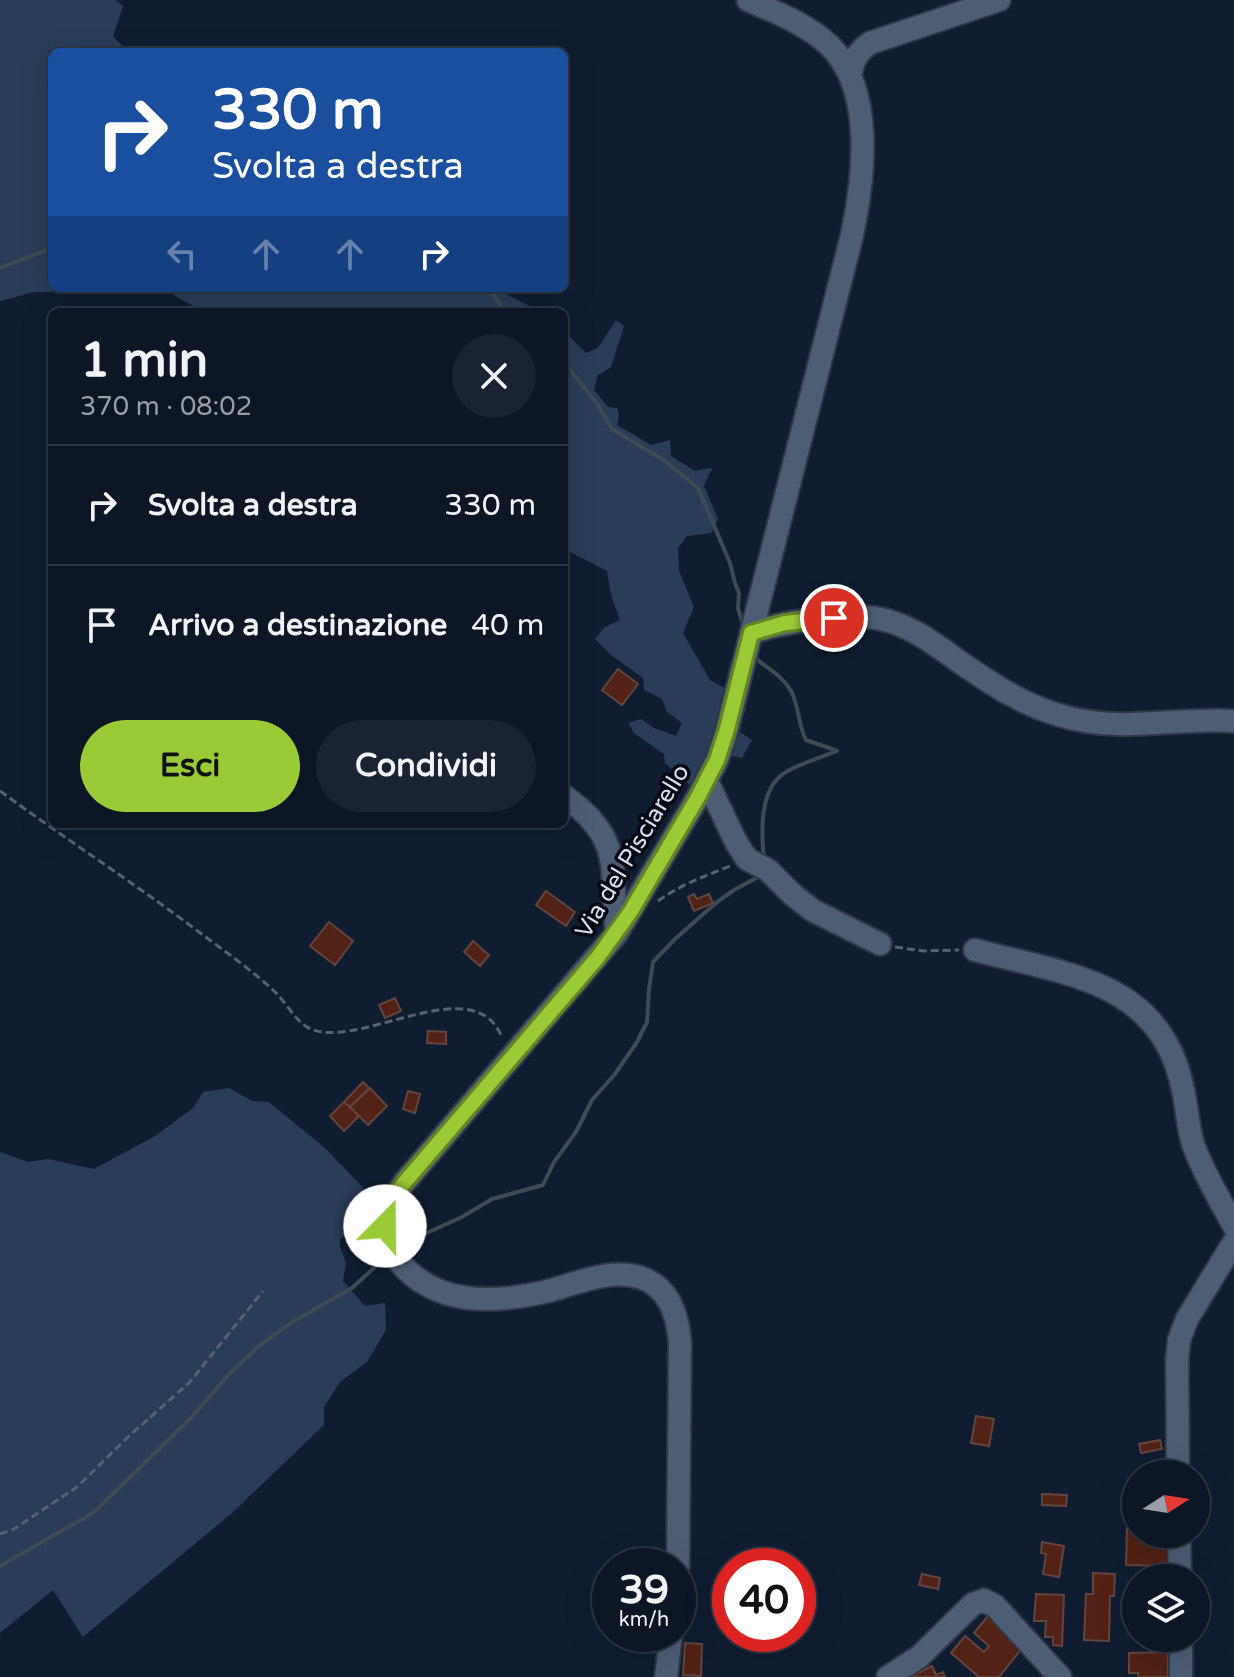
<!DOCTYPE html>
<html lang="it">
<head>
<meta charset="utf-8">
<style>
	body { margin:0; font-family:"Varela Round",sans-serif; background:#1a2332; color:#f1f3f6; height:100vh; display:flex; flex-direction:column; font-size:30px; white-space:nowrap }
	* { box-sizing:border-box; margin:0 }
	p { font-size:26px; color:#9a9fa7 }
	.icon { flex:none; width:44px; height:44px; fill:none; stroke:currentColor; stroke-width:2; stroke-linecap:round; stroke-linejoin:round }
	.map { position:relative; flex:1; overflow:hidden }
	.sheet { position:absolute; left:48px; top:308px; width:520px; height:520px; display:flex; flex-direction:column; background:#0c1625; border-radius:12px; box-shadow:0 8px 32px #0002,0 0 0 2px #2c3542 }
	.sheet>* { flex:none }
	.guide { position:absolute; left:48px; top:48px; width:520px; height:244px; border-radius:12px; box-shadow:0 8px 32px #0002,0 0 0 2px #2c3542; background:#1a4fa0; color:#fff; overflow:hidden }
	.needle { width:52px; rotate:78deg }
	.tools { position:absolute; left:1122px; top:1460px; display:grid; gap:16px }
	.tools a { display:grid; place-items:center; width:88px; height:88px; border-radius:50%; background:#0c1625; box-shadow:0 8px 32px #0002,0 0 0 2px #2c3542; font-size:40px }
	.speed { position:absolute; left:592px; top:1548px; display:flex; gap:16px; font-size:40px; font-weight:700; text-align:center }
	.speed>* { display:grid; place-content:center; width:104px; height:104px; border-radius:50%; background:#0c1625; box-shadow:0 8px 32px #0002,0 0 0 2px #2c3542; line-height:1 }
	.speed small { font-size:20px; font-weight:400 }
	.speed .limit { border:12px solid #d22; background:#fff; color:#111 }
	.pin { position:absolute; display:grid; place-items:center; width:68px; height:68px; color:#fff; margin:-34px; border:4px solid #fff; border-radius:50%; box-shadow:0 2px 8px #0007 }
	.me { position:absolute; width:88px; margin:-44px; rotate:22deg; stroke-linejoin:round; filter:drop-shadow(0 0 6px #0008) }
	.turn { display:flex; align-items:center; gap:28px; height:168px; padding:0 32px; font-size:36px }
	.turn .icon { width:104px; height:104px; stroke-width:2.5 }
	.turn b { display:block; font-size:56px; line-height:68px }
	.lanes { display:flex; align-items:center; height:76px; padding:0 32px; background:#0003; justify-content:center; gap:40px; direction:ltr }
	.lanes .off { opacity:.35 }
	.round { display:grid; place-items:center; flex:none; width:84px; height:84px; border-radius:42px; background:#1a2332 }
	.head { display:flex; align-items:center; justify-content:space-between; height:136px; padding:0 32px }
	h1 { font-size:48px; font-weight:800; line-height:60px }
	.action { display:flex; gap:16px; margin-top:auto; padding:16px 32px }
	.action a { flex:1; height:92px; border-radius:48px; background:#99cb36; color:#111; font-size:32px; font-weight:800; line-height:92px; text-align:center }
	.action a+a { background:#1a2332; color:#f1f3f6 }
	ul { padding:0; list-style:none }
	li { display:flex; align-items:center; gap:24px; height:120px; padding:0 32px; border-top:2px solid #2c3542 }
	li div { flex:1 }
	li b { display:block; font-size:30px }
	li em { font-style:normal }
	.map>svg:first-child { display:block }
	.green { fill:#293d59 }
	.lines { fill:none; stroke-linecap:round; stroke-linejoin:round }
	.stream { stroke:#404a53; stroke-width:4 }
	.building { fill:#512215; stroke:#62453d; stroke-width:2 }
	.minor-casing { stroke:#303747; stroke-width:26 }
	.path { stroke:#566274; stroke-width:3; stroke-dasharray:8 4; stroke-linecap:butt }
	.minor { stroke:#4d5d74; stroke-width:22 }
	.route-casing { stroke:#638423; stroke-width:20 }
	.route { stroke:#99cb36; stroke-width:14 }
	.labels { text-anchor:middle; stroke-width:7; stroke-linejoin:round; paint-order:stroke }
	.street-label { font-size:24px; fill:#d6e0ee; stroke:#030810 }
</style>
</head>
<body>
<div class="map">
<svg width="1234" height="1677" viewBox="0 0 1234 1677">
	<rect width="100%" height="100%" fill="#101d31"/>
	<path class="green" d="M0,0h115l8,6 -10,30 15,16h-76v236h76l-54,4h-40l-34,9z
		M161,288h345v6l35,18h-337z
		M616,320l8,6 -13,41 -13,8 -4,15 14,17 9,1 2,8 -2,9 34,20 19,-5 1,16 24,15 17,-3 -8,18 14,33 -6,14 -25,3 -9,12 1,23 15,36 -11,26 27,47 16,9 20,20 -8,22 14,9 -10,18 -14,-3 -36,32 -27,-24 -1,-9 -30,-21 -6,-10 13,-4 13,9 22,8 6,-13 -15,-11 -5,-13 -18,-9 -1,-12 -32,-23 -16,-16 10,-12 15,-7 -9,-25 -4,-24 -43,-22v-218l22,22 12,-5z
		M229,1088l23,13 17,1 56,46 48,50 16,5 -18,19 -13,5 -18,12v8l6,16 -3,18 22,25 20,-3 1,27 -19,32 -27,20 -16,25v18l-92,88 -149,124 -30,-47 -53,43v-481l28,10 20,-3 46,10 61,-33 38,-28 10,-16z"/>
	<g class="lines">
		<path class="stream" d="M0,268l52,-20
			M488,288l18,24
			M564,362l33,42 15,25 53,32 33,27 32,75 5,20 4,10 -1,15 5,17
			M753,656c13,12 29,19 38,35 8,14 7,34 15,49l29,10
			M764,859c-3,-26 -5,-68 19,-85 10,-8 41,-18 54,-23
			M398,1246l64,-29 30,-18 51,-14 11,-23 22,-30 16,-32 23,-26 22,-32 10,-20 2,-33 4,-27 22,-23 42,-37 17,-12 26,-14
			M0,1566l93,-53 97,-94 41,-47 29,-27 34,-24 58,-33 34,-31"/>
	</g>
	<path class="building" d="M618,669l20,15 -16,21 -20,-15z
		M546,891l29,21 -9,14 -30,-21z
		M694,894l3,5 12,-5 4,9 -19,8 -6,-14z
		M329,922l24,19 -18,24 -25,-19z
		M473,941l16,14 -9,11 -16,-14z
		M395,998l6,13 -16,7 -6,-13z
		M428,1031l18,1v12l-19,-1z
		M363,1082l6,6 -19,19 -6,-5z
		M370,1088l17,18 -19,19 -18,-18z
		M408,1091l12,3 -5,19 -12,-4z
		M344,1102l15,14 -15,15 -14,-15z
		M976,1416l18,3 -5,27 -18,-3z
		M1160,1440l2,9 -21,4 -2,-9z
		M1042,1494l25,1 -1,11 -24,-1z
		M1127,1527h9v7h34l-1,32 -43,-1z
		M1042,1542l22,4 -5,31 -16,-3 3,-20 -5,-1z
		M1093,1573l22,1 -1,22h-4l-1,45 -25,-1 2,-46h7z
		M922,1574l18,4 -2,11 -19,-4z
		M1036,1594l28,1 -2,51 -9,-1v-8h-8l1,-16h-12z
		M988,1616l36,30 -25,31h-20l-28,-24 14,-17 19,16 5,-6 -15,-13z
		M685,1643l17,1 -1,32 -18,-1z
		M1168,1652v25h-30v-4h-9v-20z
		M932,1666l4,9 7,-3 2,5h-35z"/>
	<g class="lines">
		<g class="minor-casing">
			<path id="minor" d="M850,76c3,-15 7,-24 20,-33l129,-43
				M751,633c25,-9 51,-13 78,-15 20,-1 40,-3 60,3 26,8 47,24 68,39 33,23 64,44 102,55 61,19 114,2 175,6
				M707,781l29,61 11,17 21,11 24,24 20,16 68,34
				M564,796c62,44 45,74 53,137
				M975,950c40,11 93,20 130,38 43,20 69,55 78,102 4,18 5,37 10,54 10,28 27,56 41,82
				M1178,1474l-1,-114 2,-20 8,-21 47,-77
				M1179,1534l1,44
				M678,1566l2,-223c-2,-26 -10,-55 -38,-65 -30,-10 -62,4 -90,12 -56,14 -120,18 -157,-34 -20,-27 -9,-49 9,-73l213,-250 81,-136 19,-37 8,-23 127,-502c12,-56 23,-146 -23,-190 -22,-21 -54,-33 -81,-45
				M1181,1638v39
				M666,1677l5,-43
				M888,1677l31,-20 54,-53 11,-4 11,6 65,71"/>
		</g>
		<path class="path" d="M0,791c67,49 137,94 203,144 23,17 51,37 71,56 11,10 21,29 33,36 46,28 168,-62 195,11
			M658,901c22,-16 47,-25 72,-35
			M895,947l29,4 35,-1
			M0,1534l14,-5 63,-42 52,-51 60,-53 74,-92"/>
		<use href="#minor" class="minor"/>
	</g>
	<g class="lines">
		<g class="route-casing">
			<path id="route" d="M385,1226l4,-21 15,-22 194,-226 33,-46 67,-114 19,-37 10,-31 24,-96 34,-10 49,-5"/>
		</g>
		<use href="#route" class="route"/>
	</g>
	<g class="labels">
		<g class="street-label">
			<text transform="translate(632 851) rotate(-59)" y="8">Via del Pisciarello</text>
		</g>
	</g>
</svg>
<div class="tools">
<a><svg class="needle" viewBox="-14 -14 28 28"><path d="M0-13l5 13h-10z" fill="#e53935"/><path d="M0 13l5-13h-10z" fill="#9a9fa7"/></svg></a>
<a><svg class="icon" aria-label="layers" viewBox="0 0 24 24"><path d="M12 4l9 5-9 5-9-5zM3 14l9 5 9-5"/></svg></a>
</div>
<div class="speed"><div>39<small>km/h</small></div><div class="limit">40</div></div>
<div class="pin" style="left:834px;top:618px;background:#d93025"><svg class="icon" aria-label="arrive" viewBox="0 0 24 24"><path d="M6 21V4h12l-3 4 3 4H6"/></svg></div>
<svg class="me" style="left:385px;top:1226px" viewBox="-20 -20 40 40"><circle r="19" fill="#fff"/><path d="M0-13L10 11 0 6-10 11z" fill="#99cb36"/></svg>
<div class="guide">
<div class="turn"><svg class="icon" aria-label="right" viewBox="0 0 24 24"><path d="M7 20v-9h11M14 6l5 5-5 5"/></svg><div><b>330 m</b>Svolta a destra</div></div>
<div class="lanes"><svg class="icon off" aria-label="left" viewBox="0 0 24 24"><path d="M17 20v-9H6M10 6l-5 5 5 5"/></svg><svg class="icon off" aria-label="ahead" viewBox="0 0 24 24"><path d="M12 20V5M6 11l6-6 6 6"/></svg><svg class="icon off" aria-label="ahead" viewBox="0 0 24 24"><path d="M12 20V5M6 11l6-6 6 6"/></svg><svg class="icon" aria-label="right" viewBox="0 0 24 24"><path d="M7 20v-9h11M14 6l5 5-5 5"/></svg></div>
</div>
<section class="sheet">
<div class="head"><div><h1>1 min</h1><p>370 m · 08:02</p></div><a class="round"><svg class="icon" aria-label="close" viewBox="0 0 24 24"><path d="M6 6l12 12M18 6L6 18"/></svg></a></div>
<ul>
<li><svg class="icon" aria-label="right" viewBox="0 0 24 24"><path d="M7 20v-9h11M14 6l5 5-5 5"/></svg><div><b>Svolta a destra</b></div><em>330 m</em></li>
<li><svg class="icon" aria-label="arrive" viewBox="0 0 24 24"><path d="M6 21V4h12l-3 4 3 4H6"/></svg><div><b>Arrivo a destinazione</b></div><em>40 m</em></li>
</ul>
<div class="action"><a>Esci</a><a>Condividi</a></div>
</section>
</div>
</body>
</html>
